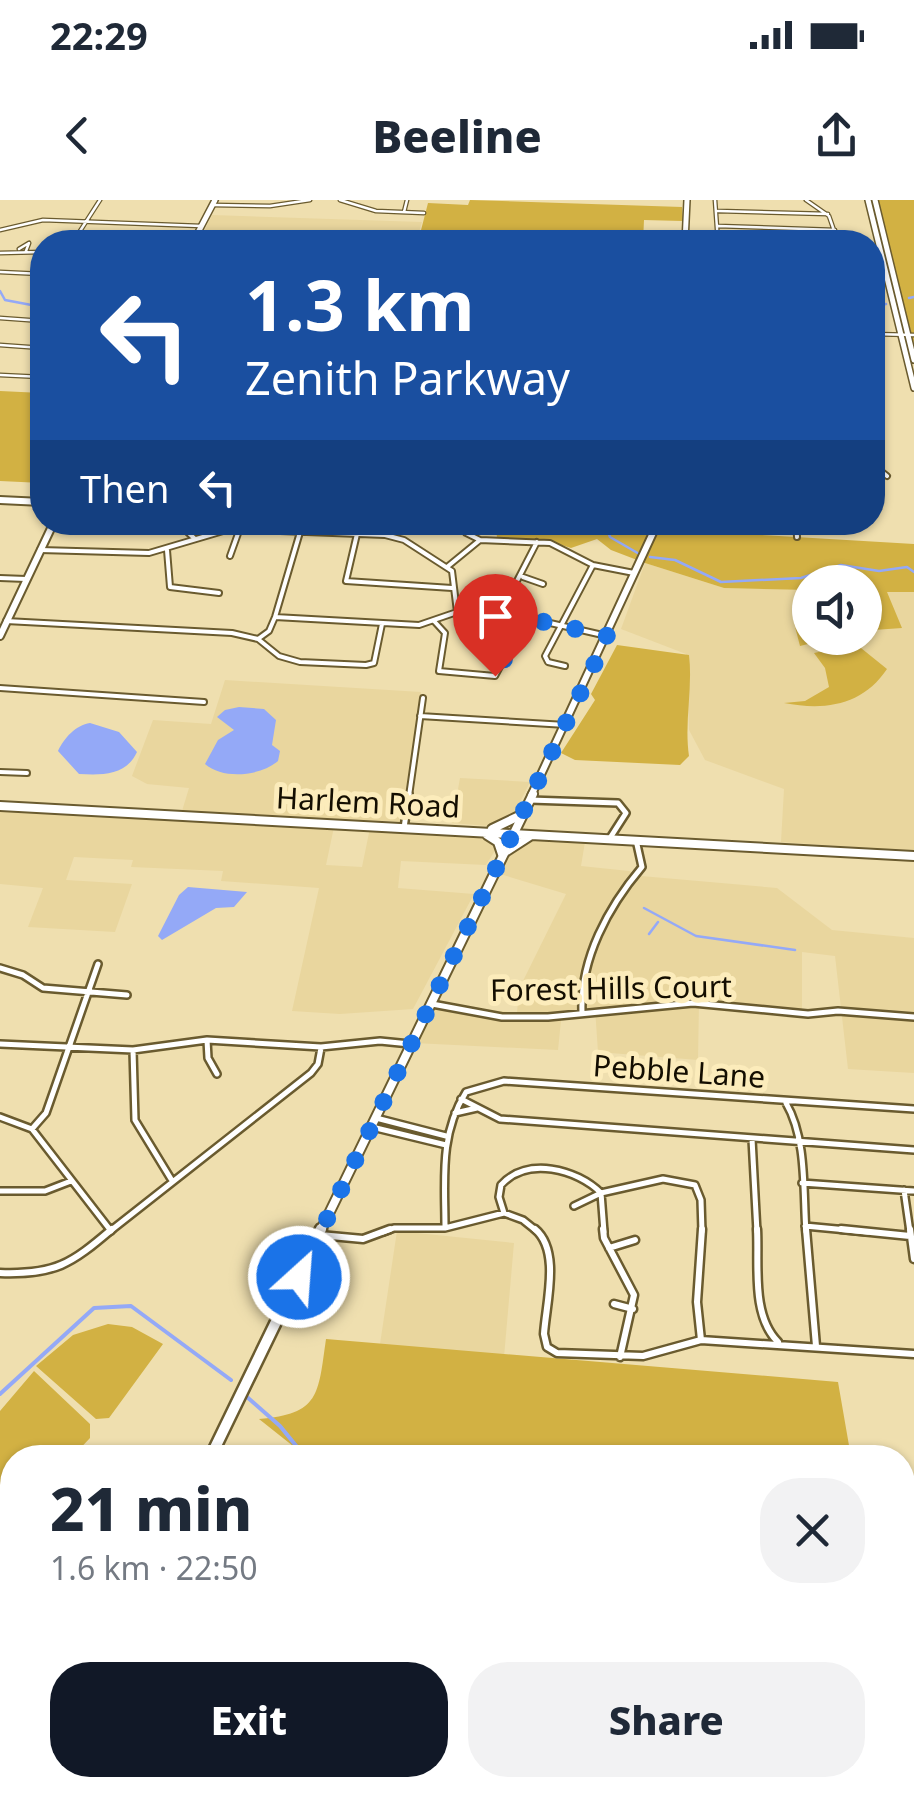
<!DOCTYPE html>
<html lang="en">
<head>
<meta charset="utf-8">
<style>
	body { margin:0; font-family:"Noto Sans",sans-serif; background:#f2f2f3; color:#1f2937; height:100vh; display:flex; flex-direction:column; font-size:38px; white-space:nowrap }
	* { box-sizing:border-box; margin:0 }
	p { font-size:32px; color:#747a83 }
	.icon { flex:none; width:55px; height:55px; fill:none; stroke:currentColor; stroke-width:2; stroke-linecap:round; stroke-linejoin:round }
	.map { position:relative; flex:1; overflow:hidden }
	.details { position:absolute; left:0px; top:1245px; width:915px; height:352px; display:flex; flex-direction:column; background:#fff; border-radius:40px 40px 0 0; box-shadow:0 2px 8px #0004 }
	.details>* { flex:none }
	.hud { position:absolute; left:30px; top:30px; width:855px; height:305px; border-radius:40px; box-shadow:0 2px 8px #0004; background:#1a4fa0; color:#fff; overflow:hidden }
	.fabs { position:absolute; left:792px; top:365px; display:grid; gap:20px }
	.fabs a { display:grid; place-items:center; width:90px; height:90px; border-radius:50%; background:#fff; box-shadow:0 2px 8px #0004; font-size:50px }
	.pin { position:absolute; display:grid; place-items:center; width:85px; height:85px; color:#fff; margin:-102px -42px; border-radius:50% 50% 50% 0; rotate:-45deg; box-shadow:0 0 10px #0007 }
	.pin .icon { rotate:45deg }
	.me { position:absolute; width:110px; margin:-55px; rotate:26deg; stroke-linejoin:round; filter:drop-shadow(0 0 8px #0008) }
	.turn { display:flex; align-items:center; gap:35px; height:210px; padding:0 50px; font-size:45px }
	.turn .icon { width:130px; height:130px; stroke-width:2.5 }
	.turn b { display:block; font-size:70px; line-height:85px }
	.then { display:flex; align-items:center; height:95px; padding:0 50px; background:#0003; gap:20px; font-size:38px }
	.round { display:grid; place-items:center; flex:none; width:105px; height:105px; border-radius:40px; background:#f2f2f3 }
	.headline { display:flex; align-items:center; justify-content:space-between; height:170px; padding:0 50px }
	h1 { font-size:60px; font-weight:800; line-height:75px }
	.action { display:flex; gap:20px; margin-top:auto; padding:20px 50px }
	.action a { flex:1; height:115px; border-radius:40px; background:#111827; color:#fff; font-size:40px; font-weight:800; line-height:115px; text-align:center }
	.action a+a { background:#f2f2f3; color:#1f2937 }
	.status { display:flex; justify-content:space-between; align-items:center; height:70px; padding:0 50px; background:#fff; direction:ltr }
	.status svg { height:28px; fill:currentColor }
	header { display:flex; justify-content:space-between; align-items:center; height:130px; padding:0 50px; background:#fff; font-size:45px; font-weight:800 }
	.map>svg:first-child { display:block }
	.built { fill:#e9d69e }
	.green { fill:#d2b143 }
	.water { fill:#94a9f7 }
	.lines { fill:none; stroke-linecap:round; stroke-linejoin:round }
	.stream-far1 { stroke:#94a9f7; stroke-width:2.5 }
	.stream { stroke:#94a9f7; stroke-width:4 }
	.minor-far3-casing { stroke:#6a5b2f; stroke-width:5 }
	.minor-far2-casing { stroke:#6a5b2f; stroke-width:8 }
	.minor-far1-casing { stroke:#6a5b2f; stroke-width:10 }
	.minor-casing { stroke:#6a5b2f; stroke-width:11 }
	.tertiary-far3-casing { stroke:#6a5b2f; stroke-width:8 }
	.tertiary-far2-casing { stroke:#6a5b2f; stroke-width:10 }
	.tertiary-far1-casing { stroke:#6a5b2f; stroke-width:12 }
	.tertiary-casing { stroke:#6a5b2f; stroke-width:15 }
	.secondary-far2-casing { stroke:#6a5b2f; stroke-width:8 }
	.secondary-far1-casing { stroke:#6a5b2f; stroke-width:10 }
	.secondary-casing { stroke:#6a5b2f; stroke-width:12 }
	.minor-far3 { stroke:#fff; stroke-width:2.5 }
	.minor-far2 { stroke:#fff; stroke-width:4 }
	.minor-far1 { stroke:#fff; stroke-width:5 }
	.minor { stroke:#fff; stroke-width:6 }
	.tertiary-far3 { stroke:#fff; stroke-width:5 }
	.tertiary-far2 { stroke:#fff; stroke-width:6 }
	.tertiary-far1 { stroke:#fff; stroke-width:8 }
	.tertiary { stroke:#fff; stroke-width:10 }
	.secondary-far2 { stroke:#fff; stroke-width:5 }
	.secondary-far1 { stroke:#fff; stroke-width:6 }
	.secondary { stroke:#fff; stroke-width:8 }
	.route { stroke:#1a73e8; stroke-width:18; stroke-dasharray:0 32.4 }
	.labels { text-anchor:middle; stroke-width:10; stroke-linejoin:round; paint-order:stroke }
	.street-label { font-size:30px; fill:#140e01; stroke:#fcecbb }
</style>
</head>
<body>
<div class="status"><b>22:29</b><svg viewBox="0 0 49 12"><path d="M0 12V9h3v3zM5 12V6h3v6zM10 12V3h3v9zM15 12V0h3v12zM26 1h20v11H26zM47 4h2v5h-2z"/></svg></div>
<header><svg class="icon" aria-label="back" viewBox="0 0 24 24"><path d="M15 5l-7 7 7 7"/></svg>Beeline<svg class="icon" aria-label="share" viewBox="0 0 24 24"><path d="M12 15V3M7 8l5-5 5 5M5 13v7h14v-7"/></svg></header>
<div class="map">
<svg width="914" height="1596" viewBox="0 0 914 1596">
	<rect width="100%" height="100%" fill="#efdfaf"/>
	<path class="built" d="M212,15l210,7 -6,20h-217z
		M645,363l79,25 86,2v48h55v-47l49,1v259l-133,-9 3,-53 -79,-29 -16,-30 -3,-76 -65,-25z
		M225,480l196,12 -20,130 -219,-11 7,-23 -42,-4 -15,-8 21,-56 58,4z
		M460,578l70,4 -16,32 -26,12 -36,-3z
		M0,609l334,18 -8,38 36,2 8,-39 100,8 21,5 5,8 -10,16 -85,-4 -3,27 76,6 -61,115 -73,5 -48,-3 27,-123 -98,-7 2,-10 -92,-4 2,-7 -59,-3 -8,23 66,4 -17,48 -87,-5 15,-39 -43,-4z
		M534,639l51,3 -4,24 48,5 12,5 136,12 55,42 82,8v135l-66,-4 -13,-113 -33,-4v59l-103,-9 -1,58 -100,-8 -3,-44 -33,3 -4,39 -144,-7 21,-40 82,10 2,-24 47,-95 -66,-20 11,-22 14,-11z
		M397,1031l117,12 -10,114 -124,-13z"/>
	<path class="green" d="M470,0l212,7 1,14 -39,-1 -1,22 -224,-4 9,-35 40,2z
		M877,0h37v144z
		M0,191l42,2v90l-42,-2z
		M605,322l151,12 -52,-11h46l12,12 152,9v48h-27l15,36 -28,2 -3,-17 -1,14h-5v-45h-55v56h22l-32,8 -7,-27 15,-29 -84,-2 -79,-25 -34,-13 -14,-11 -26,9 -25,-8 -49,-1 -1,-16z
		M856,444l31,25c-24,36 -61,42 -103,34l21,-2 24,-14 -4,-19 -11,-15z
		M617,445l72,10c4,34 -5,67 0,101l-9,9 -105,-5 -14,-7 34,-53 -4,-6z
		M108,1124l24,3 31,17 -54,74 -13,1 -60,-53 37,-31z
		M326,1139l512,43 13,75h-564l6,-11 -34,-27c61,-5 59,-24 67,-80z
		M34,1171l56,53v14l-18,19 -60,1v42l-12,-16v-73z
		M332,1585h427l1,11h-430z"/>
	<path class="water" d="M239,507l25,2 12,11 -4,25 8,6 -2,10c-17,15 -55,19 -73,3l13,-24 16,-10 -17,-13 8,-7z
		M90,523l29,9 18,20c-11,24 -35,23 -58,22l-21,-23c6,-13 18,-26 32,-28z
		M188,687l59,5 -13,15 -18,1 -54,32 -4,-4 21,-41z"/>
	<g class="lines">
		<path class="stream-far1" d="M0,91l5,9 37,7
			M909,98l5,-1
			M872,107l14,-3
			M594,322l13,7 3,8 31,18
			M650,357l25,3 46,22 80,-4 40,-13 38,6 28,-4 7,5
			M644,708l52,28 99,14
			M649,734l9,-12"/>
		<path class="stream" d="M0,1194l94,-86 37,-2 100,74
			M247,1197l33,29 26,32"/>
		<g class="minor-far3-casing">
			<path id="minor-far3" d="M340,0l36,11 48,2
				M715,0l3,42
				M806,0l23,16 9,26
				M213,5l57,1 40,-6
				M718,11l110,3
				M404,12l3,-12
				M718,26l117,4
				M0,30l43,-10 158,6
				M718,41l32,1
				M73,42l27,-42
				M19,49l10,-6 -3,8
				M0,53l42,-1
				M0,72l42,2
				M0,118l42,3
				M872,134l42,1
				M0,145l42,3
				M0,175l42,2
				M872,230l8,30"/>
		</g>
		<g class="minor-far2-casing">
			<path id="minor-far2" d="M879,258l-2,10 10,8
				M461,322l5,11 14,7 70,3 43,22 41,8
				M796,322l1,15
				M841,322l22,2
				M182,327l12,11
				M357,334l-11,47 106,7
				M40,350l109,3 81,-24 155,6 19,5 48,31 5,41
				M167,350l3,37 49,6
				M230,356l10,-28
				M447,367l33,-27
				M523,377l20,7
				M0,378l26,1
				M502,410l35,-68
				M275,417l144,8 38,-13h45l105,24
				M6,421l226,12 26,6 21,17 21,6 66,3 8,-2 8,-39
				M434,421l11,12 -6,38 56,5 31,-58
				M258,439l11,-8 6,-14 28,-95
				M565,466l-17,-4 -3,-6 48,-91
				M0,488l204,14
				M420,516l146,9
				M0,572l27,1
				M409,596l14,-98"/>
		</g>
		<g class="minor-far1-casing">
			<path id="minor-far1" d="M530,600l88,3 8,10 -16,25
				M404,628l5,-34
				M0,768l23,7 20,13 84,7
				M432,804l70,13h46l145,-14 115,11 30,-3 76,6
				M582,812c-2,-53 26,-105 60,-145l-6,-27
				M207,840l1,18 9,16
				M0,844l133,6 74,-10 114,7 59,-6 30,3
				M133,850l2,70 36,59
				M461,899l39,20 414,31
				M786,903c21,36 17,88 20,129
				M455,913l22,-5
				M0,917l32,12 79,102
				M376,918l70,18
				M372,927l74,18
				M32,929l14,-16 52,-149
				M752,939l5,93
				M802,983l112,8
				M904,990l6,42
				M0,991h45l26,-10
				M574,1006l27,-13 3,39
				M504,1013l-5,-16 2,-12c26,-29 76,-16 100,8l62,-14 32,6 6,15 1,32
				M805,1026l63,6
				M445,1028c0,-48 -6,-93 21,-136l38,-11 410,28
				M109,1032l202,-159 7,-9 3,-16
				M383,1032l11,-4h51l59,-15 19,7 15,12"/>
		</g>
		<g class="minor-casing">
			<path id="minor" d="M535,1029c26,22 11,74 9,105l3,13 10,6 86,3 58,-16 213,14
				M603,1029l1,9 30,57 -14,62
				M757,1029c2,36 -6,86 21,113
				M806,1029l10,117
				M841,1029l69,7
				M910,1029l4,30
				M320,1035l43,4 27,-10
				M609,1048l26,-8
				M0,1073c55,2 71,-9 112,-44
				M614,1104l19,5
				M701,1140l-4,-38 5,-73
				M0,1417l12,1
				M902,1584h12
				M829,1585h23
				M859,1585l3,11
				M317,1596l1,-11"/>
		</g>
		<g class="tertiary-far3-casing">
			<path id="tertiary-far3" d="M685,42l2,-42"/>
		</g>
		<g class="tertiary-far2-casing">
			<path id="tertiary-far2" d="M0,300l42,2
				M531,596l127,-274"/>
		</g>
		<g class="tertiary-far1-casing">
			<path id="tertiary-far1" d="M320,1032l213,-438"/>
		</g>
		<g class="tertiary-casing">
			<path id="tertiary" d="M210,1258l111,-229
				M45,1596l6,-11"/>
		</g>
		<g class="secondary-far2-casing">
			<path id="secondary-far2" d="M868,0l46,188
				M875,0l39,160
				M193,42l22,-42"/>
		</g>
		<g class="secondary-far1-casing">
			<path id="secondary-far1" d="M0,436l54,-114"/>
		</g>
		<g class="secondary-casing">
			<path id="secondary" d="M0,606l914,50
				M492,629l27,-13
				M487,635l11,7 4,12 28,-18"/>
		</g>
		<use href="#minor-far3" class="minor-far3"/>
		<use href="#minor-far2" class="minor-far2"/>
		<use href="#minor-far1" class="minor-far1"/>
		<use href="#minor" class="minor"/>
		<use href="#tertiary-far3" class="tertiary-far3"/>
		<use href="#tertiary-far2" class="tertiary-far2"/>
		<use href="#tertiary-far1" class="tertiary-far1"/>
		<use href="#tertiary" class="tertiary"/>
		<use href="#secondary-far2" class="secondary-far2"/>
		<use href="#secondary-far1" class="secondary-far1"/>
		<use href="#secondary" class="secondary"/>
	</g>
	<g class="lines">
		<path class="route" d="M299,1077l309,-641 -82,-18 -31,58"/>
	</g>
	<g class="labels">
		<g class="street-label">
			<text transform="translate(368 603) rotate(3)" y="10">Harlem Road</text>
			<text transform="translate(611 789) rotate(-1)" y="10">Forest Hills Court</text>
			<text transform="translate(679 872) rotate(4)" y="10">Pebble Lane</text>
		</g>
	</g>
</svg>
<div class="fabs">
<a><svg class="icon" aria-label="sound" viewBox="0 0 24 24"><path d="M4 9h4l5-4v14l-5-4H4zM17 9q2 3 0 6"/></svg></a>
</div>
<div class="pin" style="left:495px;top:476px;background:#d93025"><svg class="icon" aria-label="arrive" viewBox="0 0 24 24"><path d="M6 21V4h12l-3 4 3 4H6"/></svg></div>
<svg class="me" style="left:299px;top:1077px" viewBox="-20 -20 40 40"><circle r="17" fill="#1a73e8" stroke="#fff" stroke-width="3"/><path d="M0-11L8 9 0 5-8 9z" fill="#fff"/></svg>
<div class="hud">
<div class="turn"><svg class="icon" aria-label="left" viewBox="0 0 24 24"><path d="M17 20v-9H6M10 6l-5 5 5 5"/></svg><div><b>1.3 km</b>Zenith Parkway</div></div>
<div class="then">Then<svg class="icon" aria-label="left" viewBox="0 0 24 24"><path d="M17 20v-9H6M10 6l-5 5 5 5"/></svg></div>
</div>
<section class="details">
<div class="headline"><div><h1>21 min</h1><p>1.6 km · 22:50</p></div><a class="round"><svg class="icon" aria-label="close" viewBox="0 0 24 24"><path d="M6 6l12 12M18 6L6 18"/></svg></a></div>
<div class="action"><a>Exit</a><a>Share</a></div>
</section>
</div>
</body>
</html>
